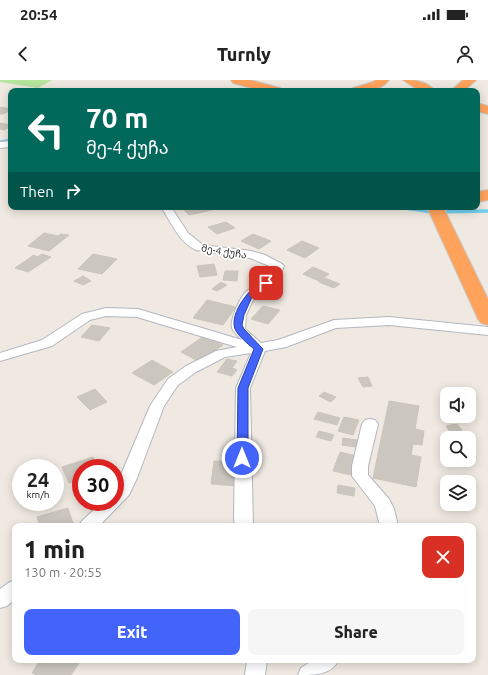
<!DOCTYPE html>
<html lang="en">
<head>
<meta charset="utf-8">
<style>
	body { margin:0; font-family:Ubuntu,"Noto Sans Georgian",sans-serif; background:#f6f6f6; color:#222; height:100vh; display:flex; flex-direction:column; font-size:15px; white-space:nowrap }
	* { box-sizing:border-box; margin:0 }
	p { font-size:13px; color:#767676 }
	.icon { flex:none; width:22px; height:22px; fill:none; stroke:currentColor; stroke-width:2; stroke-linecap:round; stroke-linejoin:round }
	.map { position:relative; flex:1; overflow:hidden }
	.panel { position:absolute; left:12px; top:443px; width:464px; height:140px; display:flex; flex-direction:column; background:#fff; border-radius:8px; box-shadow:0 2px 10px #0003 }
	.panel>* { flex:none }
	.banner { position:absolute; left:8px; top:8px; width:472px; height:122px; border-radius:8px; box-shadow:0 2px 10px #0003; background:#00695c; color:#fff; overflow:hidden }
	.controls { position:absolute; left:440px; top:307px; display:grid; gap:8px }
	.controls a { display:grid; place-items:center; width:36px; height:36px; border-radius:8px; background:#fff; box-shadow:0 2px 10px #0003; font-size:20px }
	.speed { position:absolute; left:12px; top:379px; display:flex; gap:8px; font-size:20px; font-weight:700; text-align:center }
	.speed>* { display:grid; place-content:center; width:52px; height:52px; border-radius:50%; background:#fff; box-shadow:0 2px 10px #0003; line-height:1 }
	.speed small { font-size:10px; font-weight:400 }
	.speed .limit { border:6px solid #d22; background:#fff; color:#111 }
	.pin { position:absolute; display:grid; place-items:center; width:34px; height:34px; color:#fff; margin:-17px; border-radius:8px; box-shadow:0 2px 6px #0006 }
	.me { position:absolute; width:44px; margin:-22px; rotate:0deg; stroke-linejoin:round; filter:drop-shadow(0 0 3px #0008) }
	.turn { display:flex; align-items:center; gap:14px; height:84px; padding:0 12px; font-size:18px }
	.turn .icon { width:52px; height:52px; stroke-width:2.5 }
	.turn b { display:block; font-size:28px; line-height:34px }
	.then { display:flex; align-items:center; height:38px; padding:0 12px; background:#0003; gap:8px; font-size:15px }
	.round { display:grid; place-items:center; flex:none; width:42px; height:42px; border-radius:8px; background:#f6f6f6 }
	.headline { display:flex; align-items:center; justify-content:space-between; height:68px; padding:0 12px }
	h1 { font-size:24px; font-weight:800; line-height:30px }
	.cta { display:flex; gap:8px; margin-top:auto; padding:8px 12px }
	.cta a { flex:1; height:46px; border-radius:8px; background:#4264fb; color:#fff; font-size:16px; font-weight:800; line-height:46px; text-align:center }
	.cta a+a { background:#f6f6f6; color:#222 }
	.status { display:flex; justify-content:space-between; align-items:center; height:28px; padding:0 20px; background:#fff; direction:ltr }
	.status svg { height:11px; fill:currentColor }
	header { display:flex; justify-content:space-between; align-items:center; height:52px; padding:0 12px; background:#fff; font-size:18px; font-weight:800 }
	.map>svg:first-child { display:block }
	.green { fill:#b6e59e }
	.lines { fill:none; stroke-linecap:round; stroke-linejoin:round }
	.stream-far1 { stroke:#75cff0; stroke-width:3 }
	.stream { stroke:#75cff0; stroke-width:3.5 }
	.building { fill:#cbc7bf; stroke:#cbc5ba }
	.street-casing { stroke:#b4b7c1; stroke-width:2 }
	.highway-casing { stroke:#c9c9c9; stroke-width:2 }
	.street { fill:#fff; fill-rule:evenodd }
	.highway { fill:#ffa35c; fill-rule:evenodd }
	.route { fill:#4264fb; stroke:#2b41a3 }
	.labels { text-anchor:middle; stroke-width:3.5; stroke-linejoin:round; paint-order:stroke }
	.street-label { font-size:10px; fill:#2e2e2e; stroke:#fff }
</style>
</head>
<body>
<div class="status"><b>20:54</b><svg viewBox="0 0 49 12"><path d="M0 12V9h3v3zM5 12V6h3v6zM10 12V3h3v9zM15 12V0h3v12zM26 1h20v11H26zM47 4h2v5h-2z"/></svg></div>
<header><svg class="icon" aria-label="back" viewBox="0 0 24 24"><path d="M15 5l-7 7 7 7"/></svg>Turnly<svg class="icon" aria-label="person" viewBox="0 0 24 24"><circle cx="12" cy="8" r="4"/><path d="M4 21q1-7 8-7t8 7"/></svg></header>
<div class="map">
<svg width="488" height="595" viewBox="0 0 488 595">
	<rect width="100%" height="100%" fill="#efe9e1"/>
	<path class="green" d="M0,0h52l-14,8 -38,-6z"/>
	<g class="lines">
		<path class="stream-far1" d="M0,62l11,-2"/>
		<path class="stream" d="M398,127l35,5 55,-1"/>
	</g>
	<path class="building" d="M1,27l10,2v1l-8,4h-3v-6z
		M0,43l11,2v1l-7,4 -4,-1z
		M181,127h33l2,2 -27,6z
		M226,142l9,6 -18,6 -9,-7z
		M44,153l14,3 3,-2 8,1 -20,16 -21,-5z
		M253,154l18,7 -12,8 -18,-8z
		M302,161l17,7 -14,10 -18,-8z
		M42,174l9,3 -23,15 -13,-4 19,-13 3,2z
		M93,174l24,5 -15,15 -24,-5z
		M214,184l3,11 -17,2 -3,-11z
		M313,187l16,7 -10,7 -16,-7z
		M225,191h13l-1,10 -14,-1z
		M83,196l8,5 -8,4 -9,-4z
		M325,198l15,6 -6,4 -15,-6z
		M221,202l6,3 -10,6 -5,-2z
		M207,220l29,7 -13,18 -30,-7z
		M263,226l17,4 -12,14 -17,-5z
		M92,245l18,3 -11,13 -18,-4z
		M204,256l19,9 -23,17 -19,-10z
		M227,279l10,2 -5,7 5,2 -5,6 -15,-4z
		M152,280l21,12 -19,13 -22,-12z
		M368,297l4,9 -9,1 -5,-9z
		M95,309l12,13 -17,8 -13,-13z
		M324,312l12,5 -5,5 -12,-6z
		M389,321l30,5 -4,23 9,2 -2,14 -9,-1 -2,11 10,2 -5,30 -43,-9z
		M318,332l22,6 -3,7 -23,-6z
		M344,337l15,3 -6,15 -15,-4z
		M457,344l5,6 -12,2 -4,-6z
		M319,351l15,4 -3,6 -15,-4z
		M343,358l14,2 -1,7 -14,-2z
		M340,372l17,4 -6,19 -18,-4z
		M93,377l5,11h-17v11l-12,4 -7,-16z
		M214,381l26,1 -3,24 -26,-2z
		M338,405l17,3 -1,8 -17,-3z
		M68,428l6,18h-34l-3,-9z
		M40,580h41l-10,15h-34l-5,-2z"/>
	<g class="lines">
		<g class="street-casing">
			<path id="street" d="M11,61v6l-11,1v-6z
				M161,127h10l17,26 15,12 48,6 14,4 17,9 2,2 -6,13 -24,19 -8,17 -1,14 16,14 17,-3 56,-20 55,-3 99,10v8l-99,-10 -53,3 -50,19 -21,4 -15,37 3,138h-18l-1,-7 2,-131 15,-35 -26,4 -29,15 -18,13 -14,21 -27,72 -8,17 -30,31h-20l3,-5 20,-19h13v-13l35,-83 18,-27 18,-13 30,-15 21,-4 -100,-30 -31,-1 -16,4 -38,26 -52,15v-8l42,-13 40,-26 24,-6 32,1 104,31c-3,-3 -8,-7 -10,-12 -2,-7 7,-29 13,-35 9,-9 22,-13 27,-26l-22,-9 -54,-8c-18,-9 -24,-27 -35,-43z
				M370,339l5,1 3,4 -10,42v9l21,24 5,10 4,17h-18l-5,-20 -23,-30v-10l10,-42 3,-4z
				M15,500v19l-8,7 -7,2v-19l8,-6z
				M247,580h20l-2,15h-20z
				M313,580h26c-8,15 -24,15 -41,15l3,-7z"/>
		</g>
		<g class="highway-casing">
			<path id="highway" d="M231,0h19l30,8 2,3h-19l-30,-8z
				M376,0h13c-9,12 -24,11 -38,11l2,-3 20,-6z
				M403,0c12,0 24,1 32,11h-15z
				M463,0h13l-12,11h-13z
				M477,23l11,3v8l-11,-3z
				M488,110v10l-11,2v-10z
				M427,127h16l45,92v26l-7,-2 -3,-4z"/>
		</g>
		<use href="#street" class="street"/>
		<use href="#highway" class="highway"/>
	</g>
	<path class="route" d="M266,200l4,3 -18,14 -8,18 -2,10 2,4 19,20 -15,39v70l-2,3h-7l-2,-3 1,-70 16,-39c-6,-5 -16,-13 -19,-20 -6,-16 16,-44 31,-49z"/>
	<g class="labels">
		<g class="street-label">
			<text transform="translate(224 171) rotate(9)" y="4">მე-4 ქუჩა</text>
		</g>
	</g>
</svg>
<div class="controls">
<a><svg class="icon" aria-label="sound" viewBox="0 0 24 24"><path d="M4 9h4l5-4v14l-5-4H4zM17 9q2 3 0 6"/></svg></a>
<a><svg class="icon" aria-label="search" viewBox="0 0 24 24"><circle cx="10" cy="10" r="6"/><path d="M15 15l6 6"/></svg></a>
<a><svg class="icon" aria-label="layers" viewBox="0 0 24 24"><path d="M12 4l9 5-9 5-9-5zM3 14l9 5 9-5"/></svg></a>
</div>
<div class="speed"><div>24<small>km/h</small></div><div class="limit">30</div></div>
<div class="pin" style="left:266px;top:203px;background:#d93025"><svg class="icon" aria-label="arrive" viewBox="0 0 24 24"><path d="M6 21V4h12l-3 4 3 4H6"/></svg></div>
<svg class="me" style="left:242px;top:378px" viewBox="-20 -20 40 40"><circle r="17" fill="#4264fb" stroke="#fff" stroke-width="3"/><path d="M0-11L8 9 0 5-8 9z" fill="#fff"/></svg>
<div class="banner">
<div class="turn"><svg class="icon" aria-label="left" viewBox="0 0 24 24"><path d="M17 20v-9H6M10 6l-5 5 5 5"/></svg><div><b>70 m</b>მე-4 ქუჩა</div></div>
<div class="then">Then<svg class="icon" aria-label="right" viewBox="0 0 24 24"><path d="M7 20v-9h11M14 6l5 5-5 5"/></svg></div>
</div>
<section class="panel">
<div class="headline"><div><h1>1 min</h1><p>130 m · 20:55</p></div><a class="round" style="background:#d93025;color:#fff"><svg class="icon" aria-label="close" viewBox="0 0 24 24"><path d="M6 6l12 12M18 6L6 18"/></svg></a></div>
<div class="cta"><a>Exit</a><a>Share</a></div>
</section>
</div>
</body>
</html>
